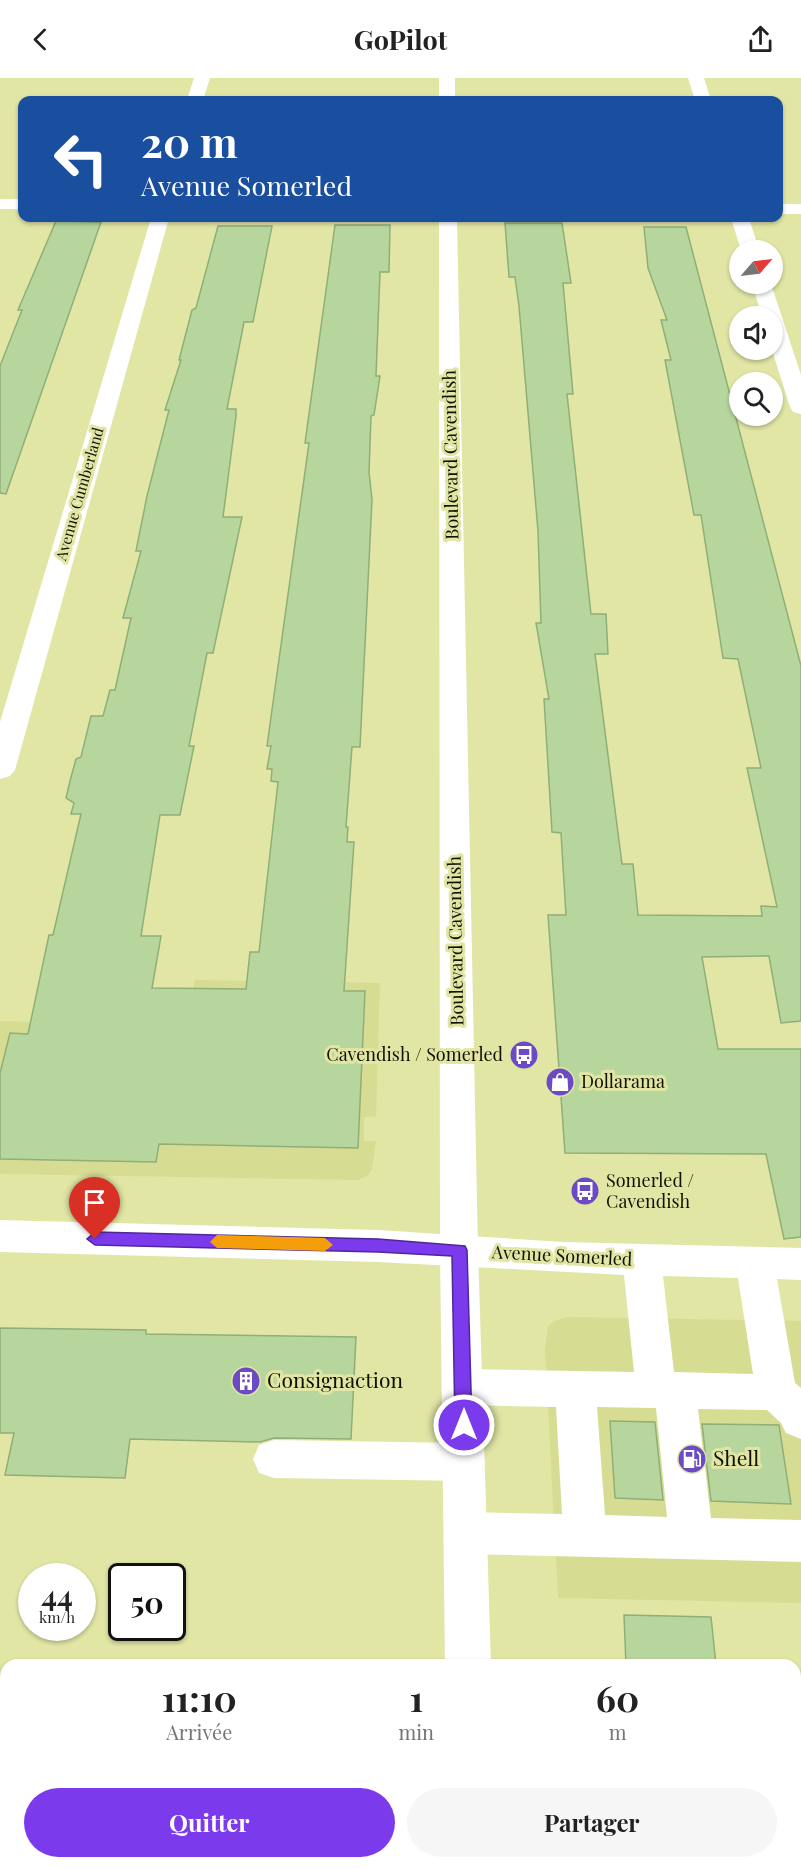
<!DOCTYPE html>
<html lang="fr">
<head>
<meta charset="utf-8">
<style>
	body { margin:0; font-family:"Playfair Display",serif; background:#f6f6f6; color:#222; height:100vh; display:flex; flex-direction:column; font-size:22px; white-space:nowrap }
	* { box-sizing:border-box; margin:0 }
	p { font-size:20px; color:#767676 }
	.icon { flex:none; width:33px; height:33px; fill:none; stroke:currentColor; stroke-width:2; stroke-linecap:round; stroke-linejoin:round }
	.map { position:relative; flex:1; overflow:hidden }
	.sheet { position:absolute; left:0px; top:1581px; width:801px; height:210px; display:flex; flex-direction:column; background:#fff; border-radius:18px 18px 0 0; box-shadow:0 2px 4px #0004 }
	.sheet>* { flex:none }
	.hud { position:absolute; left:18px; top:18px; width:765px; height:126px; border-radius:12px; box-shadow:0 2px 4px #0004; background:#1a4fa0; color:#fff; overflow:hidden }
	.needle { width:39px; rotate:62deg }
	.buttons { position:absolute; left:729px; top:162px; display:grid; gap:12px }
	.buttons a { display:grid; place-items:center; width:54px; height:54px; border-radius:50%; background:#fff; box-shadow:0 2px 4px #0004; font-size:30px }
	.speed { position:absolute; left:18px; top:1485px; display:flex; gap:12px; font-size:30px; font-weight:700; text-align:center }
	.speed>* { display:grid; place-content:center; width:78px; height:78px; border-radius:50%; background:#fff; box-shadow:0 2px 4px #0004; line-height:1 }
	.speed small { font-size:15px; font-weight:400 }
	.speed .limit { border:3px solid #111; border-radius:9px; background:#fff; color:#111 }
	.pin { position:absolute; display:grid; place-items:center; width:51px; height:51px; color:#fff; margin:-62px -26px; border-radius:50% 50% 50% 0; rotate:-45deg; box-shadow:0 0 6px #0007 }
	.pin .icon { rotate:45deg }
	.me { position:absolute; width:66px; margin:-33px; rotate:0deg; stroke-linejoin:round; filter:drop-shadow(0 0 4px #0008) }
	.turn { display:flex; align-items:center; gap:21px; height:126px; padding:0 24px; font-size:27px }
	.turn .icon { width:78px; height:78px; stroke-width:2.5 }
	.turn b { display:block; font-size:42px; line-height:51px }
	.eta { display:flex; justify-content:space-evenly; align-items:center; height:102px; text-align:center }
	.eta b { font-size:36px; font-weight:700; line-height:42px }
	.primary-button { display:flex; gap:12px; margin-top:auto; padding:12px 24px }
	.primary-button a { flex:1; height:69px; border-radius:36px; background:#7c3aed; color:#fff; font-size:24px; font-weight:700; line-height:69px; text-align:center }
	.primary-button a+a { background:#f6f6f6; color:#222 }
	header { display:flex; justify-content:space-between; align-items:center; height:78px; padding:0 24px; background:#fff; font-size:27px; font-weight:700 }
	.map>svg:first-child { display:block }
	.built { fill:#d7dc93 }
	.building { fill:#b7d69d; stroke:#90ae77; stroke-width:1.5 }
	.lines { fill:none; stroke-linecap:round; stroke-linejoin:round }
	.minor { fill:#fff; fill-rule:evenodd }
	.major { fill:#fff; fill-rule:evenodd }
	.route { fill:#7c3aed; stroke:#51269a; stroke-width:1.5 }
	.slow { fill:#f59e0b }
	.labels { text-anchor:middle; stroke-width:6; stroke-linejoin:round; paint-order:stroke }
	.far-street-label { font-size:15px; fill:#110; stroke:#e1e6a5 }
	.street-label { font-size:18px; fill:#110; stroke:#e1e6a5 }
	.poi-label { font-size:18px; fill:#110; stroke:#e1e6a5; text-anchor:start }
	.near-poi-label { font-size:21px; fill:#110; stroke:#e1e6a5; text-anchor:start }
</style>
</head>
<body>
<header><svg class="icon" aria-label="back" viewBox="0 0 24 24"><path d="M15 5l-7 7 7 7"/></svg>GoPilot<svg class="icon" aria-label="share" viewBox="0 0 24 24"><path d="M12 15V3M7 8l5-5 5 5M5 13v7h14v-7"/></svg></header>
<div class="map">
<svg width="801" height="1791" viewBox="0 0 801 1791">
	<rect width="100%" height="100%" fill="#e1e6a5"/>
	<path class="built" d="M195,902l185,3 -4,133 -12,1v24h12l-4,28 -5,7 -9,4 -358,-6v-153l185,5z
		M567,1239l234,4v282l-243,-5 -13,-248 3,-24 7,-5z"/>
	<path class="building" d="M56,143l45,1 -95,272 -6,-1v-127l22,-56h-4z
		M505,145h57l9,60h-8l10,111h-6l24,220h15l2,40h-13l27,210h11l5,51 124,1 -1,-10 16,1 -30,-139h14l-23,-109 -15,-1 -22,-143h-7l-29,-155h6l-10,-40h6l-19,-52 -4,-41h42l115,439v355l-20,2 -12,-67 -67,1 16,92h83v188l-17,2 -18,-85 -201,-1 -17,-238h18l-5,-82 -9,-1 -8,-133h5l-13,-76h5l-3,-92 -19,-225 -4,-29h-6z
		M335,147h55l-1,47h-9l-4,104h4l-6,39 -3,1 -2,56 3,28 -12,247h-8l-6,80h2l-1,15h7l-10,149h21l-7,157 -199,-4 -3,18 -156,-3v-86l10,-40 18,1 21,-99h4l28,-121h-10l3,-11 -8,-5 4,-17 6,-22 5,-2 10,-41h12l7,-26h5l16,-72h-8l18,-67h-5l11,-55 22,-86h-4l16,-50h-2l13,-50 4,-2 22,-82h54l-19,96h-9l-17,87h9v7l-13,101h19l-29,136h-6l-18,93h5l-14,69h-20l-19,121h20l-9,52 94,1 4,-37h9l19,-170 -7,-1 1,-12h-5l4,-23h-4l42,-303h-4z
		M0,1250l146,2v4l210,3 -5,102 -77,-1 -14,4 -130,-3 -5,39 -120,-3 9,-42h-14z
		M610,1343l45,1 8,78 -48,-2z
		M702,1346l77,1 12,79 -80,-3z
		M624,1537l87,2 5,48h-90z"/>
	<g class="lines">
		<path class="minor" d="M194,0h16l-7,22h-16z
			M688,0h16l7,22h-16z
			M0,121h22v10h-22z
			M778,126h23v10h-23z
			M151,140h18l-154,552 -5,6 -10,3v-57z
			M731,140h18l10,32h-18z
			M752,206h19l30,91v39l-8,-2 -3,-5 -18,-57v-34h-10z
			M0,1142l378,10 186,12 237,6v32l-24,-1 18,104 6,5v51l-15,-6 -5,-10 -14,-13 -69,-1 13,109 90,2v42l-335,-8 -16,-6 -6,-15 6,-15 16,-6 96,2 -6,-107 -92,-2 -15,-5 -6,-13 6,-13 15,-5 170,3 -10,-97 -246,-13 -378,-10zM663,1198l75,2 15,96 -79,-2zM597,1329l59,1 11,109 -62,-2z
			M274,1362l190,3 15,5 6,14 -6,14 -15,5 -190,-3 -15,-5 -6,-14 6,-14z"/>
		<path class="major" d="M439,0h16v22h-16z
			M439,140h18l21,1032 13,415h-46l-5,-415z
			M445,1785h50v6h-50z"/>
	</g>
	<path class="route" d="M95,1154l283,7 87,7 2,4 5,175 -2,5 -6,3 -6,-3 -3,-5 -3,-169 -74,-4 -283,-7 -8,-6z"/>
	<path class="slow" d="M217,1157l108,3 8,7 -8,6 -108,-3 -7,-6z"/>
	<defs>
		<g id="bus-disc" transform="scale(1.5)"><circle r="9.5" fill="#6c4ac3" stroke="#e1e6a5"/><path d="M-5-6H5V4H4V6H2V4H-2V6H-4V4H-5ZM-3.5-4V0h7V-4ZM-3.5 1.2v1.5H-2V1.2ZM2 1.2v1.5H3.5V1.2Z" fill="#fff"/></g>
		<g id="shop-disc" transform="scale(1.5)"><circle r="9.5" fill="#6c4ac3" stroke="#e1e6a5"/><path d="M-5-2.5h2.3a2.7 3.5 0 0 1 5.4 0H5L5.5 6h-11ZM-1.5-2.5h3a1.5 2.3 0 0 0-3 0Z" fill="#fff"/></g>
		<g id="building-disc" transform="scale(1.5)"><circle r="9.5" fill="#6c4ac3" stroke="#e1e6a5"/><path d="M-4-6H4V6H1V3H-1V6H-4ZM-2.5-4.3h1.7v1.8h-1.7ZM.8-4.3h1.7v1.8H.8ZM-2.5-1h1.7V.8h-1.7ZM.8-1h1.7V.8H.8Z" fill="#fff"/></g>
		<g id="fuel-disc" transform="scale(1.5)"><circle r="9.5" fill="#6c4ac3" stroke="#e1e6a5"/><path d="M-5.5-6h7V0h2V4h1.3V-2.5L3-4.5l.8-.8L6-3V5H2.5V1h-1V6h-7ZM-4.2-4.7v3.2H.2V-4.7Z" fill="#fff"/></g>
	</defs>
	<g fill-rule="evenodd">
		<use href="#bus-disc" x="524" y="977"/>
		<use href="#shop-disc" x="560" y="1004"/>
		<use href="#bus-disc" x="585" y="1113"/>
		<use href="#building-disc" x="246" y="1303"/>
		<use href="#fuel-disc" x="692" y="1381"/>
	</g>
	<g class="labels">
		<g class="far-street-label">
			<text transform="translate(80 416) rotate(-74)" y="5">Avenue Cumberland</text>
		</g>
		<g class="street-label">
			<text transform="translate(451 377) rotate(-91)" y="6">Boulevard Cavendish</text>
			<text transform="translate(456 863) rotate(-91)" y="6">Boulevard Cavendish</text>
			<text transform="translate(562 1178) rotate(3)" y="6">Avenue Somerled</text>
		</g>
		<g class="poi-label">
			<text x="503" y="983" text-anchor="end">Cavendish / Somerled</text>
			<text x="581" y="1010">Dollarama</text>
			<text x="606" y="1109">Somerled /<tspan x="606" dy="21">Cavendish</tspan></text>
		</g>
		<g class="near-poi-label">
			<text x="267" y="1310">Consignaction</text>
			<text x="713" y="1388">Shell</text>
		</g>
	</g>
</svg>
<div class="buttons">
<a><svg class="needle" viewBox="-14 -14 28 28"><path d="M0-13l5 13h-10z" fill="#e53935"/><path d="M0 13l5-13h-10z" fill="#767676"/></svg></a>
<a><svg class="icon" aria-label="sound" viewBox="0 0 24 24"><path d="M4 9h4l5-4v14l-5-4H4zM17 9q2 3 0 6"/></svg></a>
<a><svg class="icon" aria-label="search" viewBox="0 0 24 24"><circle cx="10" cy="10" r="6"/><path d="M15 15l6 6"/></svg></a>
</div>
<div class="speed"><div>44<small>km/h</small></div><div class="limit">50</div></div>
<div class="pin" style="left:95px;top:1161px;background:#d93025"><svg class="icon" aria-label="arrive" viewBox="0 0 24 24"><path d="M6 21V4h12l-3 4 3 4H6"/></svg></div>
<svg class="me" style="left:464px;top:1347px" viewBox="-20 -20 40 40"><circle r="17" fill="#7c3aed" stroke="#fff" stroke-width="3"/><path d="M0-11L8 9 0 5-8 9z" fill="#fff"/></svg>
<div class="hud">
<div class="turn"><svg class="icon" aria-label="left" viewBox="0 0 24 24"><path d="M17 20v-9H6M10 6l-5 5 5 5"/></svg><div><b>20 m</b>Avenue Somerled</div></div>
</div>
<section class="sheet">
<div class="eta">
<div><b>11:10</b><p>Arrivée</p></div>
<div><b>1</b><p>min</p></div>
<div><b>60</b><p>m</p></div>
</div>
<div class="primary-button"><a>Quitter</a><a>Partager</a></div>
</section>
</div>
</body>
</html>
